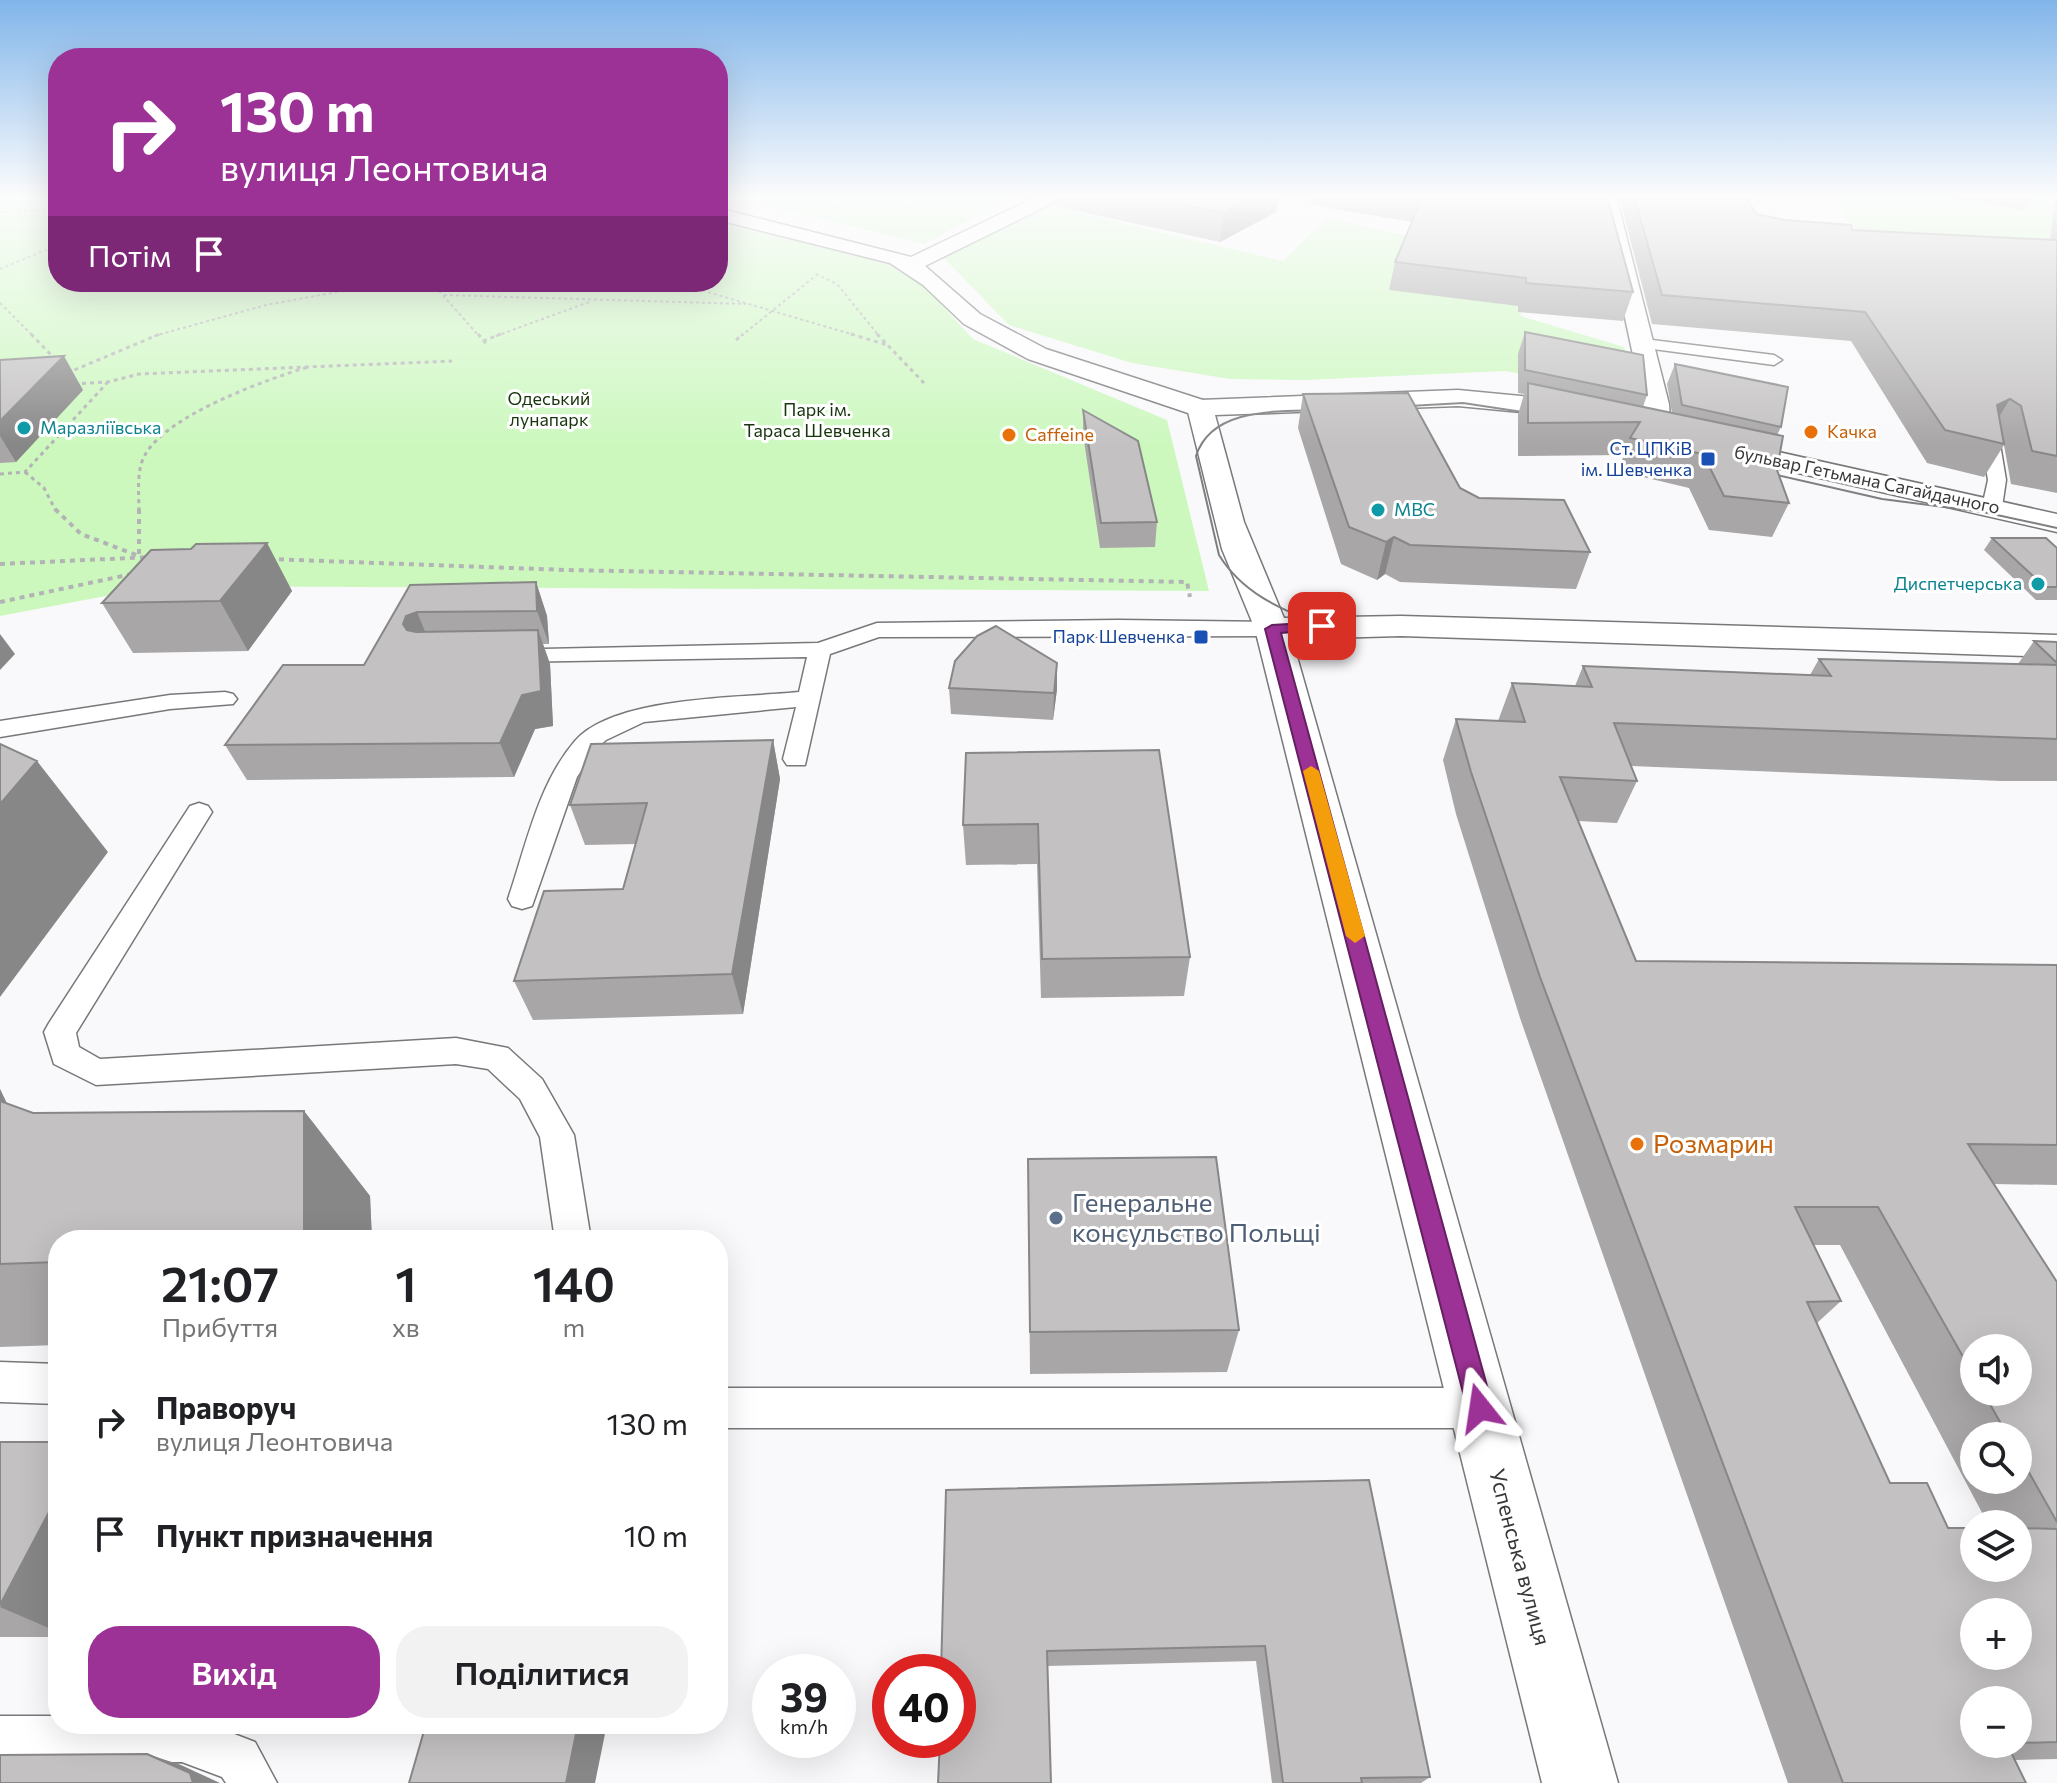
<!DOCTYPE html>
<html lang="uk">
<head>
<meta charset="utf-8">
<style>
	body { margin:0; font-family:Commissioner,sans-serif; background:#f2f2f2; color:#202124; height:100vh; display:flex; flex-direction:column; font-size:30px; white-space:nowrap }
	* { box-sizing:border-box; margin:0 }
	p { font-size:26px; color:#757577 }
	.icon { flex:none; width:44px; height:44px; fill:none; stroke:currentColor; stroke-width:2; stroke-linecap:round; stroke-linejoin:round }
	.map { position:relative; flex:1; overflow:hidden }
	.side { position:absolute; left:48px; top:1230px; width:680px; height:504px; display:flex; flex-direction:column; background:#fff; border-radius:32px; box-shadow:0 8px 32px #0002 }
	.side>* { flex:none }
	.guide { position:absolute; left:48px; top:48px; width:680px; height:244px; border-radius:32px; box-shadow:0 8px 32px #0002; background:#9c3295; color:#fff; overflow:hidden }
	.fabs { position:absolute; left:1960px; top:1334px; display:grid; gap:16px }
	.fabs a { display:grid; place-items:center; width:72px; height:72px; border-radius:50%; background:#fff; box-shadow:0 8px 32px #0002; font-size:40px }
	.speed { position:absolute; left:752px; top:1654px; display:flex; gap:16px; font-size:40px; font-weight:700; text-align:center }
	.speed>* { display:grid; place-content:center; width:104px; height:104px; border-radius:50%; background:#fff; box-shadow:0 8px 32px #0002; line-height:1 }
	.speed small { font-size:20px; font-weight:400 }
	.speed .limit { border:12px solid #d22; background:#fff; color:#111 }
	.pin { position:absolute; display:grid; place-items:center; width:68px; height:68px; color:#fff; margin:-34px; border-radius:16px; box-shadow:0 4px 12px #0006 }
	.me { position:absolute; width:88px; margin:-44px; rotate:345deg; stroke-linejoin:round; filter:drop-shadow(0 0 6px #0008) }
	.turn { display:flex; align-items:center; gap:28px; height:168px; padding:0 40px; font-size:36px }
	.turn .icon { width:104px; height:104px; stroke-width:2.5 }
	.turn b { display:block; font-size:56px; line-height:68px }
	.then { display:flex; align-items:center; height:76px; padding:0 40px; background:#0003; gap:16px; font-size:30px }
	.eta { display:flex; justify-content:space-evenly; align-items:center; height:136px; text-align:center }
	.eta b { font-size:48px; font-weight:600; line-height:56px }
	.cta { display:flex; gap:16px; margin-top:auto; padding:16px 40px }
	.cta a { flex:1; height:92px; border-radius:32px; background:#9c3295; color:#fff; font-size:32px; font-weight:600; line-height:92px; text-align:center }
	.cta a+a { background:#f2f2f2; color:#202124 }
	ul { padding:0; list-style:none }
	li { display:flex; align-items:center; gap:24px; height:112px; padding:0 40px }
	li div { flex:1 }
	li b { display:block; font-size:30px }
	li em { font-style:normal }
	.map>svg:first-child { display:block }
	.green { fill:#ccf8be }
	.lines { fill:none; stroke-linecap:round; stroke-linejoin:round }
	.lane-casing { stroke:#78787a; stroke-width:3 }
	.street-casing { stroke:#78787a; stroke-width:3 }
	.secondary-casing { stroke:#78787a; stroke-width:3 }
	.path-far2 { stroke:#b3b3b5; stroke-width:2; stroke-dasharray:3 3; stroke-linecap:butt }
	.path-far1 { stroke:#b3b3b5; stroke-width:3; stroke-dasharray:4 4; stroke-linecap:butt }
	.path { stroke:#b3b3b5; stroke-width:4; stroke-dasharray:5 5; stroke-linecap:butt }
	.lane { fill:#fff; fill-rule:evenodd }
	.street { fill:#fff; fill-rule:evenodd }
	.secondary { fill:#fff; fill-rule:evenodd }
	.tram { stroke:#7f7f81; stroke-width:2 }
	.wall { fill:#a8a6a7; fill-rule:evenodd }
	.shaded-wall { fill:#888788 }
	.building { fill:#c3c1c2; stroke:#888788; stroke-width:2; fill-rule:evenodd }
	.route { fill:#9c3295; stroke:#652061; stroke-width:2 }
	.slow { fill:#f59e0b }
	.culture-dot { fill:#0f9aa8; stroke:#fff; stroke-width:3 }
	.food-dot { fill:#e8710a; stroke:#fff; stroke-width:3 }
	.transit-dot { fill:#1a4fb4; stroke:#fff; stroke-width:3 }
	.service-dot { fill:#5c6f8a; stroke:#fff; stroke-width:3 }
	.labels { text-anchor:middle; stroke-width:6; stroke-linejoin:round; paint-order:stroke }
	.far-park-label { font-size:18px; fill:#18350d; stroke:#fff }
	.far-culture-label { font-size:18px; fill:#0d838f; stroke:#fff; text-anchor:start }
	.far-food-label { font-size:18px; fill:#c56008; stroke:#fff; text-anchor:start }
	.far-transit-label { font-size:18px; fill:#164399; stroke:#fff; text-anchor:end }
	.far-street-label { font-size:18px; fill:#383839; stroke:#fff }
	.street-label { font-size:22px; fill:#383839; stroke:#fff }
	.near-food-label { font-size:26px; fill:#c56008; stroke:#fff; text-anchor:start }
	.near-service-label { font-size:26px; fill:#4e5e75; stroke:#fff; text-anchor:start }
</style>
</head>
<body>
<div class="map">
<svg width="2057" height="1783" viewBox="0 0 2057 1783">
	<rect width="100%" height="100%" fill="#f9f9fb"/>
	<path class="green" d="M0,196h58v86h660v-59l161,37 24,9 20,16 50,54 194,81 42,171 -1050,-5 -159,30z
		M726,196h288l-89,48z
		M1833,196h224v172l-173,-83z
		M1041,204l242,57 44,-43 182,40 12,58 103,31 10,49 -129,-25 -200,9 -75,-1 -98,-16 -123,-38 -65,-67z"/>
	<g class="lines">
		<g class="lane-casing">
			<path id="lane" d="M1644,339l130,16 8,5 -8,5 -136,-18 -2,-3z
				M1990,433l9,5 7,42 -4,27 -10,6 -10,-6 6,-27 -7,-42z
				M1118,620l154,2 11,7 -11,7 -393,1 -49,17 -25,111h-18l-4,-6 13,-52 -152,15 -38,18 -12,11 -17,26 -45,129 -10,3 -10,-3 -4,-7c18,-53 30,-115 67,-158 39,-45 166,-43 224,-49l8,-35 -298,5 -8,-2 -3,-5 3,-5 317,-7 59,-20z
				M225,692l8,2 4,5 -4,5 -63,5 -170,28v-16l170,-26z
				M199,803l9,3 4,6 -136,221 3,14 21,12 356,-21 52,10 34,31 32,56 17,105h-36l-15,-103 -20,-38 -32,-30 -32,-5 -360,21 -42,-21 -10,-32 5,-9 141,-217z
				M0,1362l58,2v40l-58,-2z
				M718,1388h762l14,6 6,14 -6,14 -14,6h-762z
				M0,1716h58v8h150l47,18 22,41h-51l-4,-6 -40,-15 -182,2z"/>
		</g>
		<g class="street-casing">
			<path id="street" d="M1038,196h29l-142,70 55,48 66,35 163,53 4,6 -4,6h-18l-163,-55 -64,-35 -41,-39 -33,-22 -172,-43v-12l193,49z
				M1596,196h20l53,208 2,29 -4,6 -10,2 -10,-2c-8,-12 -4,-34 -7,-48 -12,-66 -28,-130 -44,-195z"/>
		</g>
		<g class="secondary-casing">
			<path id="secondary" d="M1458,390l74,7 57,13 4,6 -4,6 -10,2 -47,-11 -74,-7 -243,9 29,107 40,96 117,-2 656,19v22l-656,-21 -109,3 326,1144h-76l-287,-1154 -33,-80 -35,-141 4,-6 9,-2z
				M1720,439l337,75v18l-347,-79 -4,-6 4,-6z"/>
		</g>
		<path class="path-far2" d="M894,196l16,15
			M832,210l10,-5 5,-9
			M0,212l58,-2
			M0,269l58,-24
			M816,274l21,10 42,52
			M431,282l48,54
			M655,282l49,9 154,45
			M444,295l302,9
			M0,303l33,33
			M154,336l112,-31 125,-23
			M496,336l93,-34
			M741,336l77,-62"/>
		<path class="path-far1" d="M31,334l24,25
			M478,334l10,12
			M851,334l36,11
			M877,334l47,49
			M736,340l7,-6
			M483,341l18,-7
			M67,373l93,-39
			M74,384l34,-2 31,-8 313,-13
			M25,472l19,16 12,23
			M0,474l25,-2 82,-89
			M139,511c0,-17 -3,-41 6,-56 22,-40 120,-75 163,-88"/>
		<path class="path" d="M55,509l26,25 58,22v-47
			M269,559l297,11 621,12 3,15
			M0,564l151,-7
			M0,602l132,-28"/>
		<use href="#lane" class="lane"/>
		<use href="#street" class="street"/>
		<use href="#secondary" class="secondary"/>
		<path class="tram" d="M1391,407l72,-4 79,12
			M1759,471l123,28 101,13 74,16
			M1322,626c-41,-17 -79,-32 -103,-71l-23,-99c16,-50 84,-44 127,-46"/>
	</g>
	<path class="wall" d="M1009,196h22l-7,3z
		M1054,196h224l-2,16 -56,30 -166,-36z
		M1312,196h295l26,96 -10,29 -105,-9v-6l-129,-16 6,-28 17,-40 -101,-17z
		M1619,196h127l10,18 96,16 198,10 5,-38 2,-5v296l-46,-9 -7,-39 -20,32 -57,-14 -76,-122 -199,-17z
		M1936,196h96l-7,14z
		M1525,332l122,63 -4,12 29,6 -5,-29 8,-20 106,63 -4,8v35l12,33 -17,34 -63,-7 -20,-42 -71,-17 6,-16 -106,1v-41l6,-21 -6,-1v-39z
		M0,360l83,30 -67,72 -16,1z
		M1303,394l157,94 130,64 -14,37 -176,-7 -15,-8 -8,6 -36,-16 -43,-136z
		M1083,410l74,112 -2,25 -55,1 -17,-114z
		M1992,538l65,10v52h-21l-52,-50z
		M267,543l25,48 -44,60 -115,2 -31,-50 89,-54z
		M536,582l11,34 2,28h-6l7,20 3,62 -18,3 -21,48 -267,3 -22,-35 139,-80 46,-80z
		M2034,641l23,1v139h-55l-371,-15 6,15 -20,42 -39,-2 58,140 421,4v220l-64,-1 64,98v477l-42,1 11,23h-238l-268,-765 -64,-204 -13,-54 13,-41 42,2 14,-38 63,3 8,-20 227,9 9,-16 199,5zM1813,1245h27l148,279h30v44l-70,-40 -58,-45 -73,-160 24,-22zM1974,1348l44,44h-44zM1974,1436h44v44h-44zM2018,1700v44h-44z
		M949,688l108,1 -4,31 -102,-6z
		M773,740l7,39 -37,235 -210,6 -19,-39 109,-92 13,-45 -51,1 -15,-40z
		M966,753l224,204 -6,39 -143,2 -4,-134 -71,1 -3,-40z
		M0,1089l7,15 26,9 271,-2 66,85 2,44h-314v105l-58,2z
		M1028,1159l211,171 -12,42 -197,2z
		M0,1442h58v195h-58z
		M1369,1480l61,297 -9,6h-149l-16,-122 -209,5 -89,6z"/>
	<path class="shaded-wall" d="M1255,196h23l-2,16 -56,30 3,-29z
		M64,356l19,34 -67,72 -16,-26v-15z
		M2010,399l-19,31 6,-25z
		M1394,537l-9,37 -8,6 9,-38z
		M267,543l25,48 -44,60 -28,-50z
		M536,582l11,34 2,28 -12,-33z
		M417,612l14,34 -11,3 -17,-25 3,-8z
		M538,630l12,34 3,62 -18,3 -21,48 -14,-34z
		M0,634l15,20 -15,16z
		M1057,663v26l-4,31 1,-27z
		M773,740l7,39 -37,235 -11,-40z
		M37,761l71,91 -108,145v-193z
		M0,1089l37,77 -37,-33z
		M304,1111l66,85 2,44h-68z
		M58,1495v137l-58,-25z
		M578,1724h29l-12,59h-29z
		M147,1754l34,11 39,18h-27z"/>
	<path class="building" d="M1143,196h112l-32,17z
		M1421,196h186l26,96 -107,-9v-5l-131,-16 28,-66z
		M1634,196h112l10,18 29,6 66,5 1,5 205,10v216l-25,-5 -11,-45 -11,-7 -13,6 7,39 -59,-14 -80,-118 -203,-17z
		M1525,332l118,23 4,40 -122,-25z
		M64,356l-64,65v-61z
		M1675,364l113,23 -7,40 -99,-22z
		M1528,383l255,53 -6,34 12,33 -65,-7 -21,-42 -73,-16 10,-16 -112,1z
		M1408,393l52,95 19,10 85,2 26,52 -180,-7 -16,-8 -8,5 -37,-15 -46,-133z
		M1083,410l55,31 19,81 -56,1z
		M1992,538h54l11,10v39h-12z
		M267,543l-47,58 -118,2 49,-53 40,-1 5,-5z
		M536,582l1,29 -120,1 -11,4 -3,8 4,6 9,2 122,-2 3,61 -19,4 -22,48 -275,2 58,-80h81l46,-80z
		M996,626l61,37 -3,30 -105,-5 6,-27 22,-25z
		M2034,641l23,1v21z
		M1819,659l238,6v74l-443,-16 23,58 -77,-4 76,184 421,4v180l-89,-1 89,138v240l-39,-69v-17h-10l-25,-44h35v-44h-44v28l-96,-169h-83l46,94 -34,1 83,181h37l21,45h26v40h44v-40l39,1v213l-39,1v-43h-44v44h33l19,39h-183l-303,-806 -69,-205 -15,-53 69,3 -13,-39 80,4 -9,-21 248,10zM1974,1612h44v44h-44z
		M773,740l-41,234 -218,7 30,-90 79,-2 24,-86 -77,2 21,-61z
		M0,744l37,17 -37,43z
		M1159,750l31,207 -148,2 -4,-135 -75,1 3,-72z
		M0,1101l33,12 271,-2v129h-246v22l-58,2z
		M1216,1157l23,173 -209,2 -2,-173z
		M0,1442h58v53l-58,110z
		M1369,1480l61,297 -69,1 1,5h-79l-18,-137 -218,5 4,132h-113l2,-43h18v-68h-17l5,-182z
		M426,1724h152l-12,59h-157z
		M147,1754l43,19 3,10h-193v-28z"/>
	<linearGradient id="sky" x2="0" y2="1"><stop stop-color="#81b5ea"/><stop offset="0.44" stop-color="#fcfcfd"/><stop offset="1" stop-color="#fcfcfd" stop-opacity="0"/></linearGradient>
	<rect width="2057" height="446" fill="url(#sky)"/>
	<path class="route" d="M1322,622l5,1v6l-46,4 212,775 -4,10 -9,3 -9,-3 -4,-10 -202,-779 7,-4z"/>
	<path class="slow" d="M1311,766l8,5 46,165 -10,7 -9,-7 -43,-165z"/>
	<g class="culture-dot">
		<circle cx="24" cy="428" r="8"/>
		<circle cx="1378" cy="510" r="8"/>
		<circle cx="2038" cy="584" r="8"/>
	</g>
	<g class="food-dot">
		<circle cx="1811" cy="432" r="8"/>
		<circle cx="1009" cy="435" r="8"/>
		<circle cx="1637" cy="1144" r="8"/>
	</g>
	<g class="transit-dot">
		<rect x="1700" y="451" width="16" height="16" rx="4"/>
		<rect x="1193" y="629" width="16" height="16" rx="4"/>
	</g>
	<circle class="service-dot" cx="1056" cy="1218" r="8"/>
	<g class="labels">
		<g class="far-park-label">
			<text x="549" y="405">Одеський<tspan x="549" dy="21">лунапарк</tspan></text>
			<text x="817" y="416">Парк ім.<tspan x="817" dy="21">Тараса Шевченка</tspan></text>
		</g>
		<g class="far-culture-label">
			<text x="40" y="434">Маразліївська</text>
			<text x="1394" y="516">МВС</text>
			<text x="2022" y="590" text-anchor="end">Диспетчерська</text>
		</g>
		<g class="far-food-label">
			<text x="1827" y="438">Качка</text>
			<text x="1025" y="441">Caffeine</text>
		</g>
		<g class="far-transit-label">
			<text x="1692" y="455">Ст. ЦПКіВ<tspan x="1692" dy="21">ім. Шевченка</tspan></text>
			<text x="1185" y="643">Парк Шевченка</text>
		</g>
		<g class="far-street-label">
			<text transform="translate(1867 480) rotate(12)" y="6">бульвар Гетьмана Сагайдачного</text>
		</g>
		<g class="street-label">
			<text transform="translate(1520 1557) rotate(75)" y="8">Успенська вулиця</text>
		</g>
		<g class="near-food-label">
			<text x="1653" y="1153">Розмарин</text>
		</g>
		<g class="near-service-label">
			<text x="1072" y="1212">Генеральне<tspan x="1072" dy="30">консульство Польщі</tspan></text>
		</g>
	</g>
</svg>
<div class="fabs">
<a><svg class="icon" aria-label="sound" viewBox="0 0 24 24"><path d="M4 9h4l5-4v14l-5-4H4zM17 9q2 3 0 6"/></svg></a>
<a><svg class="icon" aria-label="search" viewBox="0 0 24 24"><circle cx="10" cy="10" r="6"/><path d="M15 15l6 6"/></svg></a>
<a><svg class="icon" aria-label="layers" viewBox="0 0 24 24"><path d="M12 4l9 5-9 5-9-5zM3 14l9 5 9-5"/></svg></a>
<a>+</a>
<a>−</a>
</div>
<div class="speed"><div>39<small>km/h</small></div><div class="limit">40</div></div>
<div class="pin" style="left:1322px;top:626px;background:#d93025"><svg class="icon" aria-label="arrive" viewBox="0 0 24 24"><path d="M6 21V4h12l-3 4 3 4H6"/></svg></div>
<svg class="me" style="left:1480px;top:1408px" viewBox="-20 -20 40 40"><path d="M0-17L14 15 0 8-14 15z" fill="#9c3295" stroke="#fff" stroke-width="4"/></svg>
<div class="guide">
<div class="turn"><svg class="icon" aria-label="right" viewBox="0 0 24 24"><path d="M7 20v-9h11M14 6l5 5-5 5"/></svg><div><b>130 m</b>вулиця Леонтовича</div></div>
<div class="then">Потім<svg class="icon" aria-label="arrive" viewBox="0 0 24 24"><path d="M6 21V4h12l-3 4 3 4H6"/></svg></div>
</div>
<section class="side">
<div class="eta">
<div><b>21:07</b><p>Прибуття</p></div>
<div><b>1</b><p>хв</p></div>
<div><b>140</b><p>m</p></div>
</div>
<ul>
<li><svg class="icon" aria-label="right" viewBox="0 0 24 24"><path d="M7 20v-9h11M14 6l5 5-5 5"/></svg><div><b>Праворуч</b><p>вулиця Леонтовича</p></div><em>130 m</em></li>
<li><svg class="icon" aria-label="arrive" viewBox="0 0 24 24"><path d="M6 21V4h12l-3 4 3 4H6"/></svg><div><b>Пункт призначення</b></div><em>10 m</em></li>
</ul>
<div class="cta"><a>Вихід</a><a>Поділитися</a></div>
</section>
</div>
</body>
</html>
